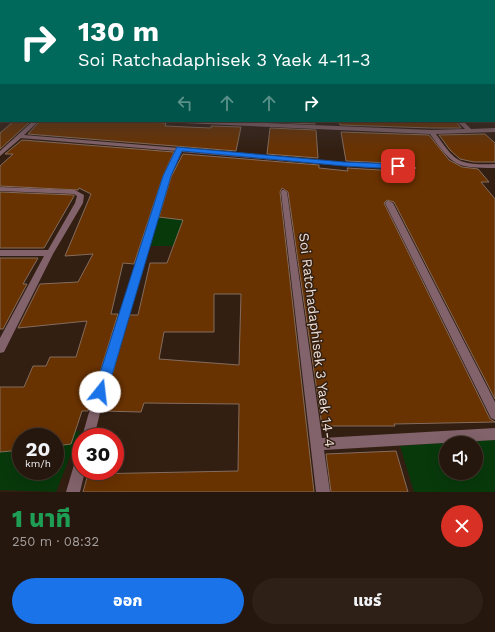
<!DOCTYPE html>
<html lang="th">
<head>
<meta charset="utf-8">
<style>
	body { margin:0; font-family:"Work Sans","Noto Sans Thai",sans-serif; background:#2e2017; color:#f1f3f6; height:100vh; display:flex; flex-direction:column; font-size:15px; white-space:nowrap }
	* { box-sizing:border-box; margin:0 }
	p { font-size:13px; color:#a49f9e }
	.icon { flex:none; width:22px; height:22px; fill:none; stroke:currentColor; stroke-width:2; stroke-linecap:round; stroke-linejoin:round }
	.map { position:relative; height:492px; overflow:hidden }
	.sheet { display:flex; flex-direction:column; background:#26170e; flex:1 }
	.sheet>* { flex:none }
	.guide { position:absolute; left:0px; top:0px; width:495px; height:122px; box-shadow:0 4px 16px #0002,0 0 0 1px #42362e; background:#00695c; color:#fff; overflow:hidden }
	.controls { position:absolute; left:439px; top:436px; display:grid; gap:8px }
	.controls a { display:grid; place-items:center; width:44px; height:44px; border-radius:50%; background:#26170e; box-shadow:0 4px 16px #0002,0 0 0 1px #42362e; font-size:20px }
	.speed { position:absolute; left:12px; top:428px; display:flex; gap:8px; font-size:20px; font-weight:700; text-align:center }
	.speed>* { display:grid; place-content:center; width:52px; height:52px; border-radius:50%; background:#26170e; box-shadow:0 4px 16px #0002,0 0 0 1px #42362e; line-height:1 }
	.speed small { font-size:10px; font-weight:400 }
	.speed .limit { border:6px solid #d22; background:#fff; color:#111 }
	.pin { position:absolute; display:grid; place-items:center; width:34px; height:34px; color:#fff; margin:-17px; border-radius:8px; box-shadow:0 2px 6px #0006 }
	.me { position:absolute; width:44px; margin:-22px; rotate:16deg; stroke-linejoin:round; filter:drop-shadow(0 0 3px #0008) }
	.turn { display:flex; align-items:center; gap:14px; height:84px; padding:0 12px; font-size:18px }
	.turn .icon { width:52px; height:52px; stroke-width:2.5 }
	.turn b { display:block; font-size:28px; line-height:34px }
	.lanes { display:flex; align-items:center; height:38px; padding:0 12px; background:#0003; justify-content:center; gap:20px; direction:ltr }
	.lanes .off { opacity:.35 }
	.round { display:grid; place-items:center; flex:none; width:42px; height:42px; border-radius:21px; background:#2e2017 }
	.overview { display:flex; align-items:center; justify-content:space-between; height:68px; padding:0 12px }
	h1 { font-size:24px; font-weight:800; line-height:30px; color:#1e9e55 }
	.button { display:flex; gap:8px; margin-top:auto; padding:8px 12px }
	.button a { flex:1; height:46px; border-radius:24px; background:#1a73e8; color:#fff; font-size:16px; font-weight:800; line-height:46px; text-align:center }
	.button a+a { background:#2e2017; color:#f1f3f6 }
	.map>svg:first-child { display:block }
	.green { fill:#08390b; fill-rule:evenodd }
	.building { fill:#693201; stroke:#846c5d; fill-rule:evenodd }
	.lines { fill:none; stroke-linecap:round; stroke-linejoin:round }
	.minor { fill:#82626b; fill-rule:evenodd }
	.route { fill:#1a73e8; stroke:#114b97 }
	.labels { text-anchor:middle; stroke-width:3; stroke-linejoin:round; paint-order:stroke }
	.near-street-label { font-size:14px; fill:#eddfd7; stroke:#321f12 }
</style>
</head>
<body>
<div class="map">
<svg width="495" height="492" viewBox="0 0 495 492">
	<rect width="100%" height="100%" fill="#321f12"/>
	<path class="green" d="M161,208l26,3 -10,35h-26z
		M80,431l-24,61 -56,-2v-54zM21,437h34v34h-34z
		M495,439v53h-81l-14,-46zM446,443h30v30h-30z"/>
	<path class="building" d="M14,121h17l-31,28v-16z
		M40,121h91l35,2 -1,3 46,2v-2l30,1 -5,24 -208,-17z
		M270,121h45v3l-45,-2z
		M339,121h117l5,7h-29l-92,-3z
		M270,128l46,2 2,28 -51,-4z
		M341,132l88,3 20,25 13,7 16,2 11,13h-8l14,17v200l-101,-197 -7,-2 -3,3 106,216 5,3 -101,2 1,2h-73l-34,-234 -6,-4 -2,4 34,300h-231l5,-18 150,-3 1,-67 -95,-1 -3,9 -39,-1 27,-96h9l12,-52h17l16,-43 -24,-3 12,-40 12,-23 136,11v3l29,3 -1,-3 65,4 4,-4 -4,-4 -66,-3zM214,294h27l-2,71 -80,-6 5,-27h50z
		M485,134l10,9v19h-21l-14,-3 -10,-9 -11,-15z
		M22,140l152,12 -11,24 -29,88 -11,-1 -12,51h7l-30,97h-6l-11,33 -16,2v-9h-34v13l-21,2v-65h24l9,-21h13l4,-9h26l11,-36 -69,7 22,-44 38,-2 15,-28 -28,2 26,-62 -12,-6 -1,2 -78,-4v-20l13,-12h-8z
		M0,192l74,3v1l-30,52h-44z
		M0,258h38l-15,26h4l-24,45h-3z
		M396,451l12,41h-77l-5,-38z"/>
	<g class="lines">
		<path class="minor" d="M494,94h1v3h-1z
			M0,111h1v4h-1z
			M33,121h6l-15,14 320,27 68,4 3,2 -3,2 -68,-4 -162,-14 -12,24 -61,201 -15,60h-12l17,-60 65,-201 12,-25 -155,-13 -21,18v-5z
			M180,121h39l213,9 33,-1 -8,-8h6l8,8 24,-1v4l-59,2c20,29 23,31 59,30v4c-40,0 -42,-2 -65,-34l-247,-11z
			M0,187l75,3 9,5 -1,8 -30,51 -49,98 -4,1v-15l44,-82h-44v-6h48l27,-47 2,-7 -3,-2 -74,-3z
			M282,190h2l3,2 35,246 173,-10v12l-171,10 6,42h-14l-35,-300z
			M387,201h2l4,2 102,199v18l-4,-2 -106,-215z
			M81,457v14h4l-5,21h-14l10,-34z"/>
	</g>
	<linearGradient id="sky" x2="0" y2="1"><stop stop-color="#1c110a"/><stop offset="0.54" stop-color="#494244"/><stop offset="1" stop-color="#494244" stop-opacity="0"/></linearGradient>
	<rect width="495" height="150" fill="url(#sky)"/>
	<path class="route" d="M177,147l167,15 54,2 3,2 -3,3 -54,-3 -162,-15 -11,25 -64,216 -2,5 -5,2 -4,-2 -2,-5 69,-216z"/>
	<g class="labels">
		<g class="near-street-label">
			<text transform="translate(317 340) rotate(83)" y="5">Soi Ratchadaphisek 3 Yaek 14-4</text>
		</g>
	</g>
</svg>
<div class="controls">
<a><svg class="icon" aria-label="sound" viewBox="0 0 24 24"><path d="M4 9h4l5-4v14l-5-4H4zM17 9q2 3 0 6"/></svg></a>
</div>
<div class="speed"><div>20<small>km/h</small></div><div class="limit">30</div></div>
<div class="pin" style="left:398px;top:166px;background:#d93025"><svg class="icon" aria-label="arrive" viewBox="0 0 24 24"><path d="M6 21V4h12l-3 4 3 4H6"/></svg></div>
<svg class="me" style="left:100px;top:392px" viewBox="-20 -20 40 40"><circle r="19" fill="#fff"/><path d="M0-13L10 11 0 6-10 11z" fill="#1a73e8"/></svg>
<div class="guide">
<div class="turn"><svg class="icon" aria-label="right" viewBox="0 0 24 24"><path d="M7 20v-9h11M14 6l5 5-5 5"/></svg><div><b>130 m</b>Soi Ratchadaphisek 3 Yaek 4-11-3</div></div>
<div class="lanes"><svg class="icon off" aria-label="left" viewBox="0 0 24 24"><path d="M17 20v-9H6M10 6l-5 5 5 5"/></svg><svg class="icon off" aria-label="ahead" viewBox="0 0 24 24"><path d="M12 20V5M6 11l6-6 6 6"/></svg><svg class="icon off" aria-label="ahead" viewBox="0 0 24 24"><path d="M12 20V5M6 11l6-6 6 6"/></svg><svg class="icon" aria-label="right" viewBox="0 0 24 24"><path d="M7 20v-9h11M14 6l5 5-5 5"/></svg></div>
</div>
</div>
<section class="sheet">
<div class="overview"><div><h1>1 นาที</h1><p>250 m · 08:32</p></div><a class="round" style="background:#d93025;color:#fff"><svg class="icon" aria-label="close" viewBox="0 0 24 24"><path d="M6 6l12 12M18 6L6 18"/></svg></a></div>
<div class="button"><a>ออก</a><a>แชร์</a></div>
</section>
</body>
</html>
